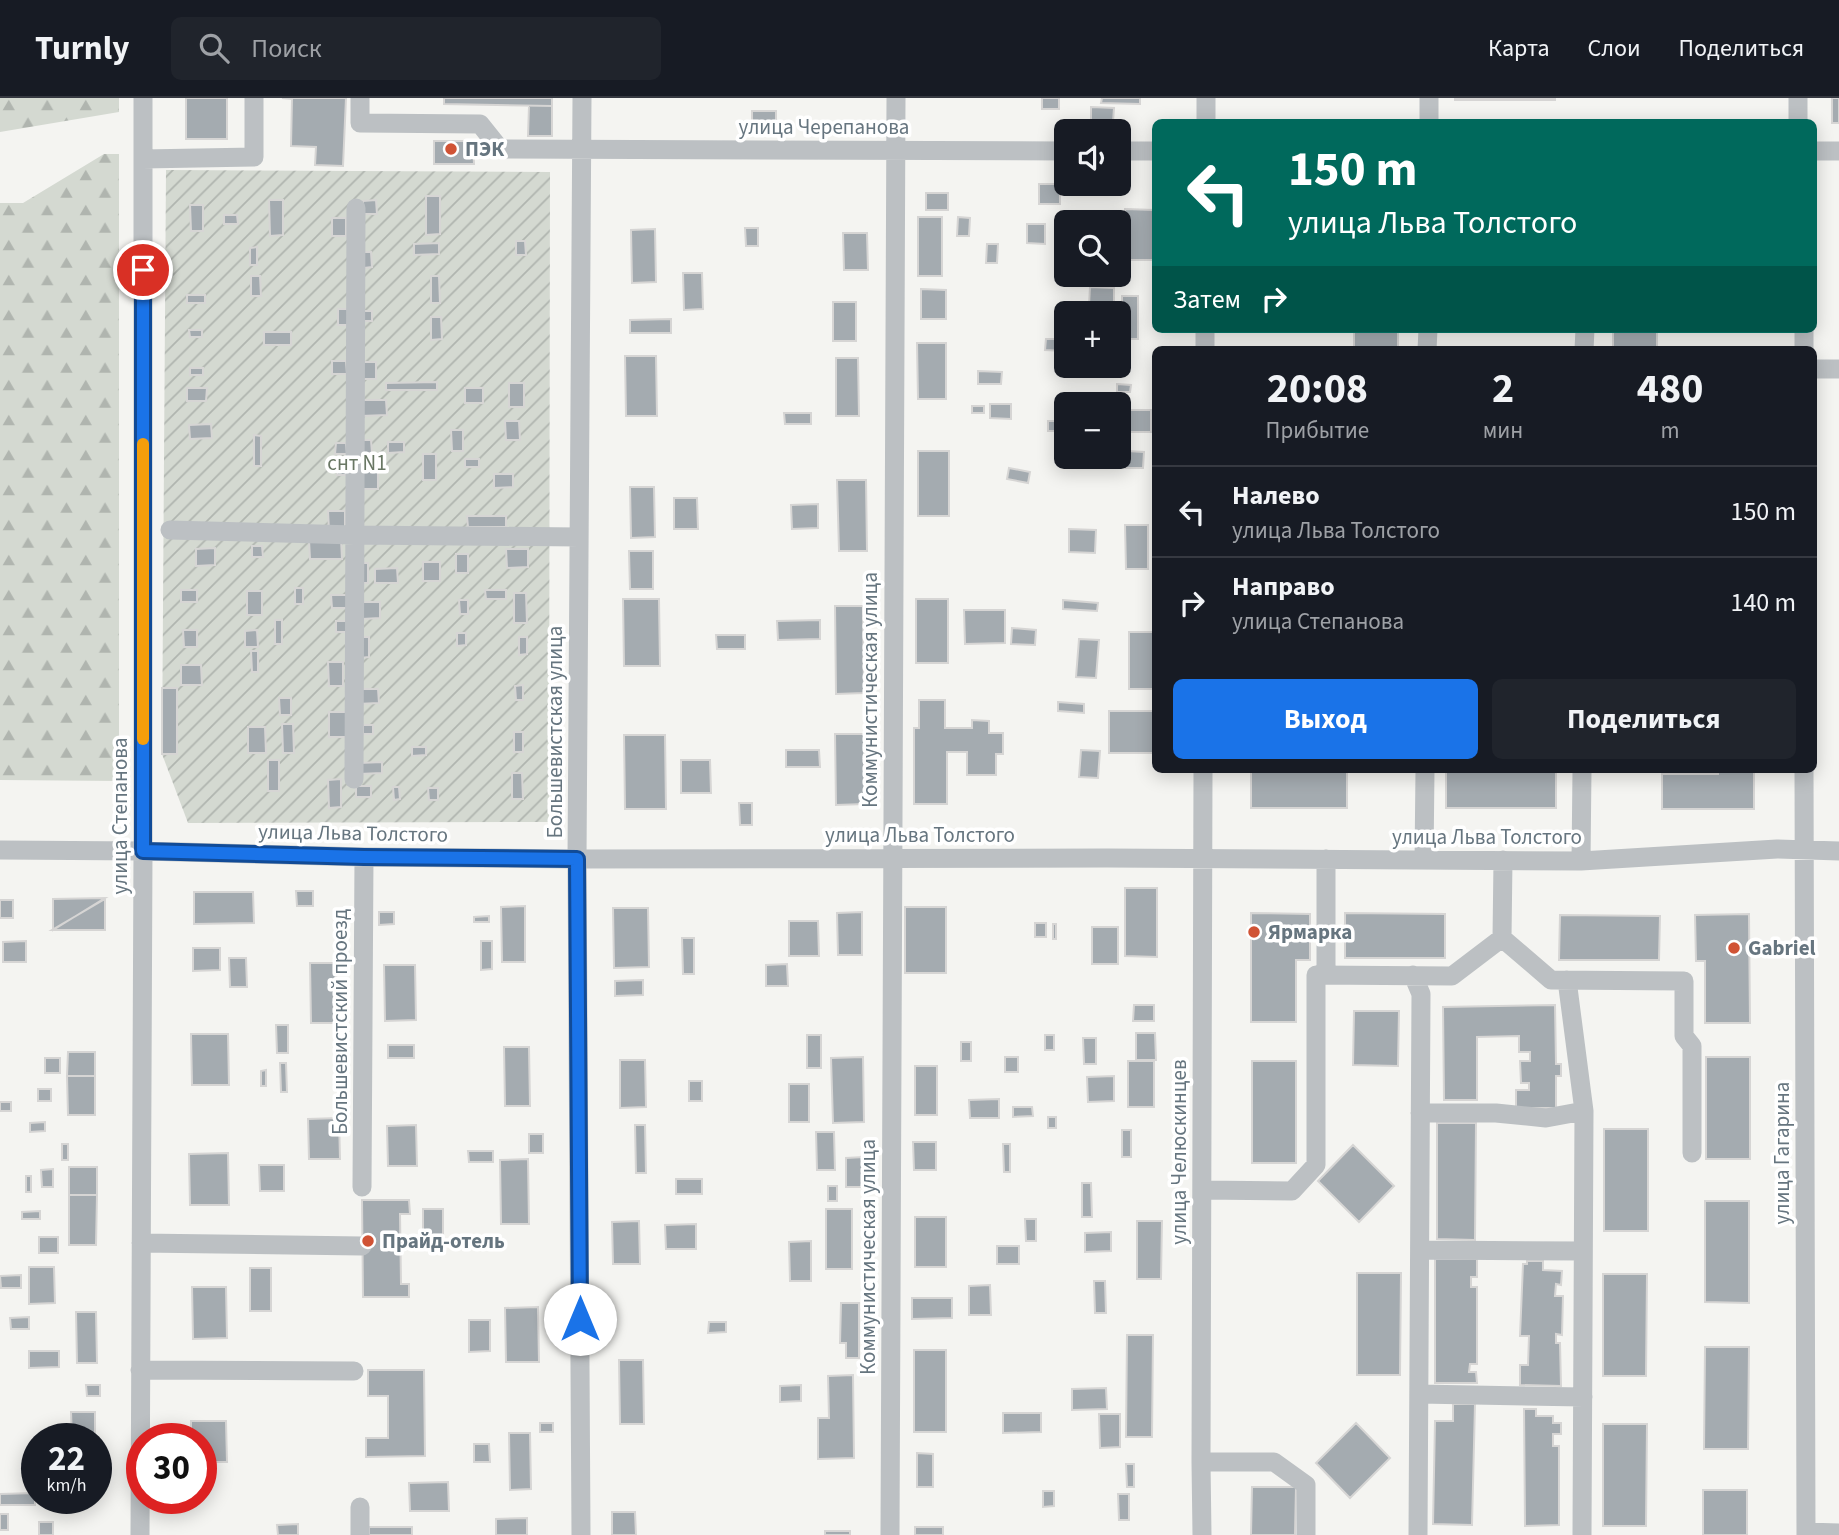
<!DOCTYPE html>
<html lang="ru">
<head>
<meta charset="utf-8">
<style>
	body { margin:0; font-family:"Source Sans 3",sans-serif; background:#20242c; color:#f1f3f6; height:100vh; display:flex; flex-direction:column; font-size:26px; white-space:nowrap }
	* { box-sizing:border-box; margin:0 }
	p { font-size:23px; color:#9ea1a6 }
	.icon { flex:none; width:38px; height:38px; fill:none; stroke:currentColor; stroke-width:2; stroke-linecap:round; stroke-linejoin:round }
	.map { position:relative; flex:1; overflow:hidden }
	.side { position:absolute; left:1152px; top:248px; width:665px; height:427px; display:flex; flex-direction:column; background:#171b24; border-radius:10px; box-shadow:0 4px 18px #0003 }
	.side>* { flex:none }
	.top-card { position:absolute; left:1152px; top:21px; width:665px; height:214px; border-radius:10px; box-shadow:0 4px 18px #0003; background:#00695c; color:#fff; overflow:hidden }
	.buttons { position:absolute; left:1054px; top:21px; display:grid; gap:14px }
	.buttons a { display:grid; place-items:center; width:77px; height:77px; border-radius:10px; background:#171b24; box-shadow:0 4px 18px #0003; font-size:35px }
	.speed { position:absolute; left:21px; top:1325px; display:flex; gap:14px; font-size:35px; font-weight:700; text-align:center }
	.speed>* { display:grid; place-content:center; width:91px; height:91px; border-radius:50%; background:#171b24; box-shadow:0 4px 18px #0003; line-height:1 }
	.speed small { font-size:18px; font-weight:400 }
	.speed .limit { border:10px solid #d22; background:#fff; color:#111 }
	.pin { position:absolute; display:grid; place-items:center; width:60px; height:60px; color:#fff; margin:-30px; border:4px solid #fff; border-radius:50%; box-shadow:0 2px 7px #0007 }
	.me { position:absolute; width:77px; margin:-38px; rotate:0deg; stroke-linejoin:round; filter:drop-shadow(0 0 5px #0008) }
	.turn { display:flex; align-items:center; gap:24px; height:147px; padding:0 21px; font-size:32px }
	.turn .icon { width:91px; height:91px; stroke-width:2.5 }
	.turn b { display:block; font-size:49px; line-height:60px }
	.then { display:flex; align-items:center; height:66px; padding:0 21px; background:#0003; gap:14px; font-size:26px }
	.eta { display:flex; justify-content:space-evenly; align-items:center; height:119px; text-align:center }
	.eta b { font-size:42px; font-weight:700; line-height:49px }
	.action { display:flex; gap:14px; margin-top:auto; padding:14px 21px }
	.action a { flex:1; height:80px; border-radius:10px; background:#1a73e8; color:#fff; font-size:28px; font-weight:700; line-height:80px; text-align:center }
	.action a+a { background:#20242c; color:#f1f3f6 }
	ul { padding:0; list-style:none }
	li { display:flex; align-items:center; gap:21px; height:91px; padding:0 21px; border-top:2px solid #363941 }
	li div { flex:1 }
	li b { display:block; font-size:26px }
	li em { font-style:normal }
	header { display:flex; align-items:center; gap:42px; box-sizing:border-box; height:98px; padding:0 35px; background:#171b24; border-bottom:2px solid #363941 }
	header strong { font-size:33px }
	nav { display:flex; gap:38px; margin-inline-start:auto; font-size:24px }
	.search { width:490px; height:63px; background:#20242c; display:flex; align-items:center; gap:18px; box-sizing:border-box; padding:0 24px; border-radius:10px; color:#9ea1a6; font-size:26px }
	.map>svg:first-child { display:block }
	.forest { fill:url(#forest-firs) }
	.garden { fill:url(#garden-furrows) }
	.building { fill:#a4abb0; stroke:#d6d5d4; stroke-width:2 }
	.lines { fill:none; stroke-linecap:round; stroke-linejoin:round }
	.minor { stroke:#bcc0c3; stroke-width:19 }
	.route-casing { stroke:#114b97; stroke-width:18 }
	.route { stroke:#1a73e8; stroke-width:12 }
	.slow { stroke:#f59e0b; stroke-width:12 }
	.poi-dot { fill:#d05335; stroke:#fff; stroke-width:2.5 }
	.labels { text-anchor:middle; stroke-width:7; stroke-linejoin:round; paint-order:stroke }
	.street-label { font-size:21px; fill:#66757f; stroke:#fff }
	.poi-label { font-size:21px; font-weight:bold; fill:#66757f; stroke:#fff; text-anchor:start }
	.park-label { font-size:21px; fill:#697764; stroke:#fff }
</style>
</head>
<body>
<header>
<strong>Turnly</strong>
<div class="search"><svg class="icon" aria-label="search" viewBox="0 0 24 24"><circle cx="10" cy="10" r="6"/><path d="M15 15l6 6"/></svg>Поиск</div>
<nav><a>Карта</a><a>Слои</a><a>Поделиться</a></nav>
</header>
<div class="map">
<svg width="1839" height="1437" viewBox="0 0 1839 1437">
	<defs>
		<pattern id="forest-firs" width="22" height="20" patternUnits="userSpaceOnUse" patternTransform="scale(1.75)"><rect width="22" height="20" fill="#d4d9d1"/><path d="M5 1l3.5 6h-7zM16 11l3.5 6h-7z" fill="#b0b5af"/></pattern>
		<pattern id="garden-furrows" width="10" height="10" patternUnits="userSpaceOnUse" patternTransform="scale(1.75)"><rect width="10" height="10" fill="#d4d9d1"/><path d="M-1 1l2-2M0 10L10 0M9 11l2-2" fill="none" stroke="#b0b5af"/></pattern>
	</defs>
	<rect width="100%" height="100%" fill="#f4f4f1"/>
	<path class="forest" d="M0,0h119v14l-119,20z
		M104,56h15v627l-119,-1v-577h23z"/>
	<path class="garden" d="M166,72l384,2 -1,650 -361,1 -26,-69z"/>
	<path class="building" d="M186,0h41v41h-41z
		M282,0h64l-3,68 -28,-1 1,-18 -25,-1 1,-47z
		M444,0h108v8l-108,-2z
		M1042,0h17v11h-17z
		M1102,0h38v6l-39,-1z
		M1455,0h100v2h-100z
		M1832,0h7v25h-7z
		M529,8h23v30h-24z
		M1091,9l23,1 -1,14h-22z
		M752,13h24v19l-24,1z
		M434,43h39l1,23h-40z
		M1039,86h21v20h-21z
		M926,95h22v17h-22z
		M426,98h14v38l-14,1z
		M269,102h14v35l-13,1z
		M376,102l1,14h-14v-13z
		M190,107h13v26h-12z
		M1125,111l29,1v50h-29z
		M224,117h13l1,9h-14z
		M918,119h24v59h-24z
		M958,119l12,1 -1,18h-12z
		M332,120h14v18h-14z
		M1027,126h18v20l-18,-1z
		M745,130h13v18h-12z
		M655,131l1,53 -24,1 -1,-53z
		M843,135h24l1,37h-24z
		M516,143h9l1,14h-10z
		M439,145v11l-25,1v-11z
		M987,146h11l-1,19h-11z
		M257,149v18h-7v-17z
		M363,154h8l1,15 -8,1z
		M683,175h19l1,36 -19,1z
		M251,178h9l1,20h-10z
		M431,178h8l1,27h-9z
		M1090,189l24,1v17h-25z
		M921,191l25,1v29h-25z
		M187,197h18v8h-18z
		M1122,198h16v43h-16z
		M833,204h23v39h-23z
		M338,211h11v16h-11z
		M363,213h9v10h-8z
		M431,219h10l1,22 -11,1z
		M671,221v14h-41v-13z
		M1354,231h44v21h-44z
		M1613,231h44v21h-44z
		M189,232h13v7h-12z
		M264,234h27v13h-27z
		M1046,241h20v12l-21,-1z
		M917,245h29v56h-28z
		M625,258h31l1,60h-31z
		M836,260h22l1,58h-23z
		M332,263h14l1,13h-15z
		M360,264h16v17h-16z
		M190,270h13v7h-13z
		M978,273l24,1 -1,12h-23z
		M437,284v8h-51v-7z
		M509,285h15v24h-15z
		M1117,286l14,1 -1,7h-13z
		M187,290h20l-1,13h-19z
		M465,290h18v15h-18z
		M361,302h25l1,15 -26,1z
		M990,306h21v15l-21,-1z
		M972,308h12v7h-12z
		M1123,312h28v22h-28z
		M784,315h27v11h-26z
		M505,323h14l1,19h-14z
		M1048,323h15l-1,10h-14z
		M211,326l1,14 -22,1 -1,-14z
		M451,332h12v21h-11z
		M254,337l7,1v30h-7z
		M361,342h10l1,13h-11z
		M388,344h16v10l-16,1z
		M336,345h10l1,11h-12z
		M918,353h31v65h-31z
		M1127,353l17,1 -1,16h-17z
		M423,356h13v26h-13z
		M465,361h14v8h-14z
		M337,363h9v14h-9z
		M361,367h17v24h-17z
		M1009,370l21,4 -2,11 -21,-4z
		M494,376h19v13l-19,1z
		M837,382h29l1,71h-28z
		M630,389h24l1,50 -24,1z
		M674,400h23l1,31h-24z
		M818,406v24l-26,1 -1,-24z
		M328,413h17v18l-16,1z
		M467,418h39v11h-38z
		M1125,427h23v44h-22z
		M1069,431l27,1 -1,23 -26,-1z
		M341,441l1,20h-32l-1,-19z
		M252,448h10l1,11h-11z
		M215,450v17l-19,1v-17z
		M506,451h22v18l-21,1z
		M629,453h24v38h-23z
		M456,456h12v19h-12z
		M423,464h17v19h-17z
		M360,465h8v20h-8z
		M397,470l1,15h-23v-14z
		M295,490h8v16h-8z
		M181,492h16v12h-16z
		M485,492h21v9h-20z
		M247,493h15v24h-15z
		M514,495h12l1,30h-13z
		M331,497h16v13h-15z
		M623,501h36l1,67h-36z
		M916,501h32v64h-32z
		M459,502h9v14h-8z
		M1063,502l35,3 -1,8 -34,-2z
		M361,504h19v16l-18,1z
		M835,508h28l1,87 -28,1z
		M964,512h41v33l-40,1z
		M275,522h7v24h-7z
		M820,522v19l-42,1 -1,-19z
		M336,523h11v11h-11z
		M1012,530l24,2 -1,15 -24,-1z
		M183,532h14v17h-13z
		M257,532l1,17h-13v-16z
		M1129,534h26v57h-26z
		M457,535h9v12l-9,1z
		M716,537h29v14h-28z
		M360,539h9v20l-9,1z
		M519,539h8v17l-8,1z
		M1079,541l20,1 -3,38 -20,-1z
		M251,553h7v21h-6z
		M328,564h15v24h-14z
		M181,567h20l1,20h-21z
		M523,587v15h-7l-1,-14z
		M162,590h15v66h-15z
		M357,591h21l1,14 -22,1z
		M279,600h12v17h-11z
		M919,602h26v28h27v-8l17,1v12h14v21h-7v21h-29v-23h-20v52h-33v-76h5z
		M1058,604l26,2v9l-26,-2z
		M1109,613h44v42h-44z
		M329,614h17v25h-17z
		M282,626h11l1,29h-11z
		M363,627h10v9h-10z
		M248,629h17l1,26h-18z
		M514,634h9v20h-9z
		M835,636h29l1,70 -29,1z
		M624,637h41l1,74h-41z
		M412,649h14v8l-14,1z
		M786,652h33l1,17h-34z
		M1081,652l19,1 -2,27 -19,-1z
		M268,662h11v31h-11z
		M681,662h29l1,33h-30z
		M382,664v11l-23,1v-11z
		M1251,672l96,2v36h-96z
		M1446,672h110v38h-110z
		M1718,672h36v39h-92v-35h56z
		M512,675h10l1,26h-11z
		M341,681v28l-12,1 -1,-28z
		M356,688h15v11h-15z
		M393,689h6l1,12 -6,1z
		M428,690h10v12h-9z
		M739,705h13v22h-12z
		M1125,790h32v69l-32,-1z
		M296,793h17v15h-16z
		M194,794h59l1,31 -60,1z
		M105,800l-52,32v-31z
		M105,801v31h-53z
		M0,802h13v18h-13z
		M525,808v56h-23l-1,-55z
		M905,809h41v66h-41z
		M613,810h35l1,59 -35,1z
		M379,814h15v12l-15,1z
		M862,814v43h-24l-1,-42z
		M1251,815l59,1v46h-14v62h-45z
		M1345,815l100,1v44h-100z
		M1749,816l1,109h-45v-62h-9l-1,-46z
		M1560,817l100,1 -1,44h-100z
		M489,818v6h-15v-5z
		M789,823h29l1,35h-30z
		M1035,825h11v14h-11z
		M1053,826h3v15h-3z
		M1092,829h26v37h-26z
		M682,840h12v36h-11z
		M26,843v21h-23v-20z
		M481,843h11v28l-11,1z
		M193,850h27v22l-27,1z
		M229,860h17l1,29h-17z
		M310,865h26l1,60h-26z
		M787,866l1,22h-22v-21z
		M384,867h31l1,55 -31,1z
		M643,882v15l-28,1v-15z
		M1134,907h20v16h-21z
		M1555,907l1,59h5v12h-5v32h-40v-18h13v-7h-8l-1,-22h10v-9h-11v-16l-42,1v63h-33l-1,-93z
		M1354,913h45l-1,55 -45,-1z
		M276,927h12v28h-11z
		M1136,935h19l1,27h-20z
		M191,936h37l1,51h-37z
		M807,937h14v33h-14z
		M1045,937h9v15h-9z
		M1083,940h13v26h-12z
		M961,944h10v19h-10z
		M388,947h26v13h-26z
		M504,949h25l1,59h-25z
		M68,954h27v24h-28z
		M863,959l1,65 -31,1 -2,-65z
		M1005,959h13v15h-13z
		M1706,959h44v102h-44z
		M45,960h15v15h-15z
		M620,962h25l1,47 -26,1z
		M1128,963h26v46h-26z
		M1252,963h44v102h-44z
		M280,965h6l1,29h-6z
		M915,968h22v49h-22z
		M266,972v16h-5v-15z
		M67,978h28v39h-27z
		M1114,978v25l-26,1 -1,-25z
		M689,983h13v20h-13z
		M789,986h20v38h-20z
		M38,991h13v12h-13z
		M999,1001v19h-29l-1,-18z
		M0,1004h11v9h-11z
		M1013,1009h19l1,9 -20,1z
		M1048,1019h8v11h-8z
		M339,1020l1,41h-31l-1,-40z
		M45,1024v9l-15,1v-9z
		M1437,1025h39l-1,117 -38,-1z
		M416,1027l1,41h-29l-1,-40z
		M635,1027h10l1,48h-10z
		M1604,1031h44v102h-44z
		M1122,1032h9v27h-9z
		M816,1034h18l1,38h-18z
		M529,1036h14v19h-14z
		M913,1044h23v28h-22z
		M62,1046h6v16h-6z
		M1003,1046h7v28h-6z
		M1353,1047l41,41 -35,36 -41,-41z
		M468,1053h25v11h-24z
		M228,1055l1,52h-39l-1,-51z
		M864,1059l1,30h-19v-29z
		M528,1061l1,65h-28l-1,-64z
		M259,1067h25v26h-24z
		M69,1069h28v28h-28z
		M53,1071v18h-11l-1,-17z
		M26,1078h5v16h-5z
		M676,1081h26v15h-26z
		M1082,1085h9l1,34h-10z
		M828,1088h9v15h-9z
		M69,1097h28l-1,50h-27z
		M362,1102h47l1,14h-10l1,70h8v13h-46z
		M1705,1103h44v102l-44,-1z
		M423,1111h20v33h-20z
		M826,1111h26v60h-26z
		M40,1113v8h-18v-7z
		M915,1119h31v50h-31z
		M1025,1121h11v22h-10z
		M639,1123l1,43h-27l-1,-42z
		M1137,1123h25l-1,58h-24z
		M696,1126v25h-30l-1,-24z
		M1111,1134v19l-26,1v-19z
		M39,1139h19v16h-19z
		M811,1143v40h-21l-1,-39z
		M997,1148h22v18h-22z
		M1435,1161h42v18h-6v10h6v77h-7l-1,8h7l1,11h-42z
		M1527,1163h16v9l19,1 -1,14 -5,-1 -1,12h8l-1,39 -6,-1v9h4l1,43 -41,-1v-20h8l1,-29h-9l3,-72h4z
		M29,1169h25l1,36 -26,1z
		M250,1170h21v43h-21z
		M1357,1175h44l-1,102h-43z
		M1603,1176h44l-1,102h-43z
		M21,1177v13h-20l-1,-12z
		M1094,1183h11l1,32h-11z
		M990,1187l1,30h-22v-29z
		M192,1189h34l1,51 -34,1z
		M912,1200h40v20l-40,1z
		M841,1205h18v55h-13v-15h-6z
		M538,1209l1,55h-33l-1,-54z
		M76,1214h20l1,51h-20z
		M29,1219v12h-18l-1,-11z
		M469,1222h21v31l-21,1z
		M709,1224h17v10l-18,1z
		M1127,1237h26l-1,102h-26z
		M1705,1249h44l-1,102h-44z
		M914,1252h32v82h-32z
		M29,1253h30v16l-30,1z
		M619,1262h24l1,64h-24z
		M368,1272h56l1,86 -59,1v-19h22v-42h-20z
		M853,1277l1,83 -36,1v-41h11l-1,-42z
		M86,1287h14v11h-13z
		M801,1287v16l-21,1v-16z
		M1106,1290l1,21 -35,1v-21z
		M1453,1306h22l-3,121 -39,-1 2,-103h18z
		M1524,1311h12v7h17v7h8v11h-8v12h6v79l-34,1z
		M71,1314h24v26h-23z
		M1003,1315h38v19l-38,1z
		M1099,1316h21v33l-20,1z
		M191,1323h35l1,41h-26v-24h-10z
		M540,1325h13v9h-13z
		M1356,1325l34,35 -40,40 -34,-35z
		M1603,1326h44l-1,102h-43z
		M509,1335h21l1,56 -21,1z
		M474,1346h15l1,18h-16z
		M917,1355l16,1v33h-16z
		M1126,1366h8v23h-7z
		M448,1384l1,29h-39l-1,-28z
		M1252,1389h44l-1,48h-44z
		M1703,1392h44v45h-44z
		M1043,1393h11v15l-11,1z
		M35,1395v12h-35v-11z
		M1118,1396h11v26h-10z
		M612,1414h23l1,23h-24z
		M0,1416h8v16h-8z
		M527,1420v17h-31v-16z
		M39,1424h14v13h-14z
		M298,1426v11h-20l-1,-10z
		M369,1429h43v8h-43z
		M915,1429h28v8h-28z
		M825,1433h25v4h-25z"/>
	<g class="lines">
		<path class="minor" d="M360,0v25l120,1 20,25 566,2
			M1206,24v-24
			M1429,24v-24
			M1798,24v-24
			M1118,53h37
			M1813,53h26
			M143,61l111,-2v-59
			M1804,231v21
			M1205,252v-21
			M1427,252l1,-21
			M1584,252l1,-21
			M1813,271h26
			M170,432l185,5 224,2
			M1804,672l2,765
			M354,681l2,-571
			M0,752l143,1 221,6 213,2 530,-1 474,3 196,-12 62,2
			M1424,762l1,-90
			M1503,762l-1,78 49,42 133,1v55l8,10v107
			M1581,763l1,-91
			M1326,877v-116
			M1413,877l8,19 -3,541
			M1567,882l17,131 -2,424
			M1420,1015h76l50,5 38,-7
			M362,1089l2,-330
			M1202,1092l90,1 24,-26v-190l136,1 50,-38
			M141,1145l221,3
			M1420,1152l163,1
			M140,1272l214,1
			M1419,1296l164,3
			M1201,1364h73l32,23v50
			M1806,1434l33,1
			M140,1437l3,-684v-753
			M360,1437v-28
			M581,1437l-4,-676 5,-761
			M890,1437l6,-1437
			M1202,1437l-1,-73 2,-692"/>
	</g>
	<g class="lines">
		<g class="route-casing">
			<path id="route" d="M143,172v581l221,6 213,2 3,460"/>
		</g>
		<use href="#route" class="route"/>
		<path class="slow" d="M143,346v295"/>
	</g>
	<g class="poi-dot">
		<circle cx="451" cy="51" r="7"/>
		<circle cx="1254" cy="834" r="7"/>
		<circle cx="1734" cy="850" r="7"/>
		<circle cx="368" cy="1143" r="7"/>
	</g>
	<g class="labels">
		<g class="street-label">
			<text x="824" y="36">улица Черепанова</text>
			<text transform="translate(870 592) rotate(-90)" y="7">Коммунистическая улица</text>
			<text transform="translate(555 634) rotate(-90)" y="7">Большевистская улица</text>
			<text transform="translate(120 718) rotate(-90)" y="7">улица Степанова</text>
			<text transform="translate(353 735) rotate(1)" y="7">улица Льва Толстого</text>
			<text x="920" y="744">улица Льва Толстого</text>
			<text x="1487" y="746">улица Льва Толстого</text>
			<text transform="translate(340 924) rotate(-90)" y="7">Большевистский проезд</text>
			<text transform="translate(1179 1054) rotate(-90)" y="7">улица Челюскинцев</text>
			<text transform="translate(1782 1055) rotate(-90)" y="7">улица Гагарина</text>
			<text transform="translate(868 1159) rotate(-90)" y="7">Коммунистическая улица</text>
		</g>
		<g class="poi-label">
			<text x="465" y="58">ПЭК</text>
			<text x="1268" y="841">Ярмарка</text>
			<text x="1748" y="857">Gabriel</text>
			<text x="382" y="1150">Прайд-отель</text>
		</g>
		<g class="park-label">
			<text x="357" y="372">снт N1</text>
		</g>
	</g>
</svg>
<div class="buttons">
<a><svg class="icon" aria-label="sound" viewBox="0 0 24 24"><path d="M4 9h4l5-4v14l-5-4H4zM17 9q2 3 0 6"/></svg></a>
<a><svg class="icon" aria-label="search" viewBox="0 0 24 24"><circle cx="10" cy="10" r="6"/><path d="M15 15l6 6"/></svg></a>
<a>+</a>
<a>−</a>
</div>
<div class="speed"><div>22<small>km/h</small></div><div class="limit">30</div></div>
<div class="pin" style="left:143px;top:172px;background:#d93025"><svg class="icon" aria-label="arrive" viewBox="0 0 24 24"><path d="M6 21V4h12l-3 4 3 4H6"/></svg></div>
<svg class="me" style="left:580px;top:1221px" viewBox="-20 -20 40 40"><circle r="19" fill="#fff"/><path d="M0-13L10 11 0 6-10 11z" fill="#1a73e8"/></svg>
<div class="top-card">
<div class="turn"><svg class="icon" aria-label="left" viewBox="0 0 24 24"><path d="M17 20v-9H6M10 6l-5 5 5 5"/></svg><div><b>150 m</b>улица Льва Толстого</div></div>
<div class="then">Затем<svg class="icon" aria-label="right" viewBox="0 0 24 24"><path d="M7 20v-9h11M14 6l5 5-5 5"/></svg></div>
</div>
<section class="side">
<div class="eta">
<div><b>20:08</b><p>Прибытие</p></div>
<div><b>2</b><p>мин</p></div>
<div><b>480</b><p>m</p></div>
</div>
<ul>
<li><svg class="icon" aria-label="left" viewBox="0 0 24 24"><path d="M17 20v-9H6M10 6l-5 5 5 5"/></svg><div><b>Налево</b><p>улица Льва Толстого</p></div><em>150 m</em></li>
<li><svg class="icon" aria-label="right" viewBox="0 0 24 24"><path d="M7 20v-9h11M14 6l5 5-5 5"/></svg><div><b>Направо</b><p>улица Степанова</p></div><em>140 m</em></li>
</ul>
<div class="action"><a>Выход</a><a>Поделиться</a></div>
</section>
</div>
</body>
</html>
